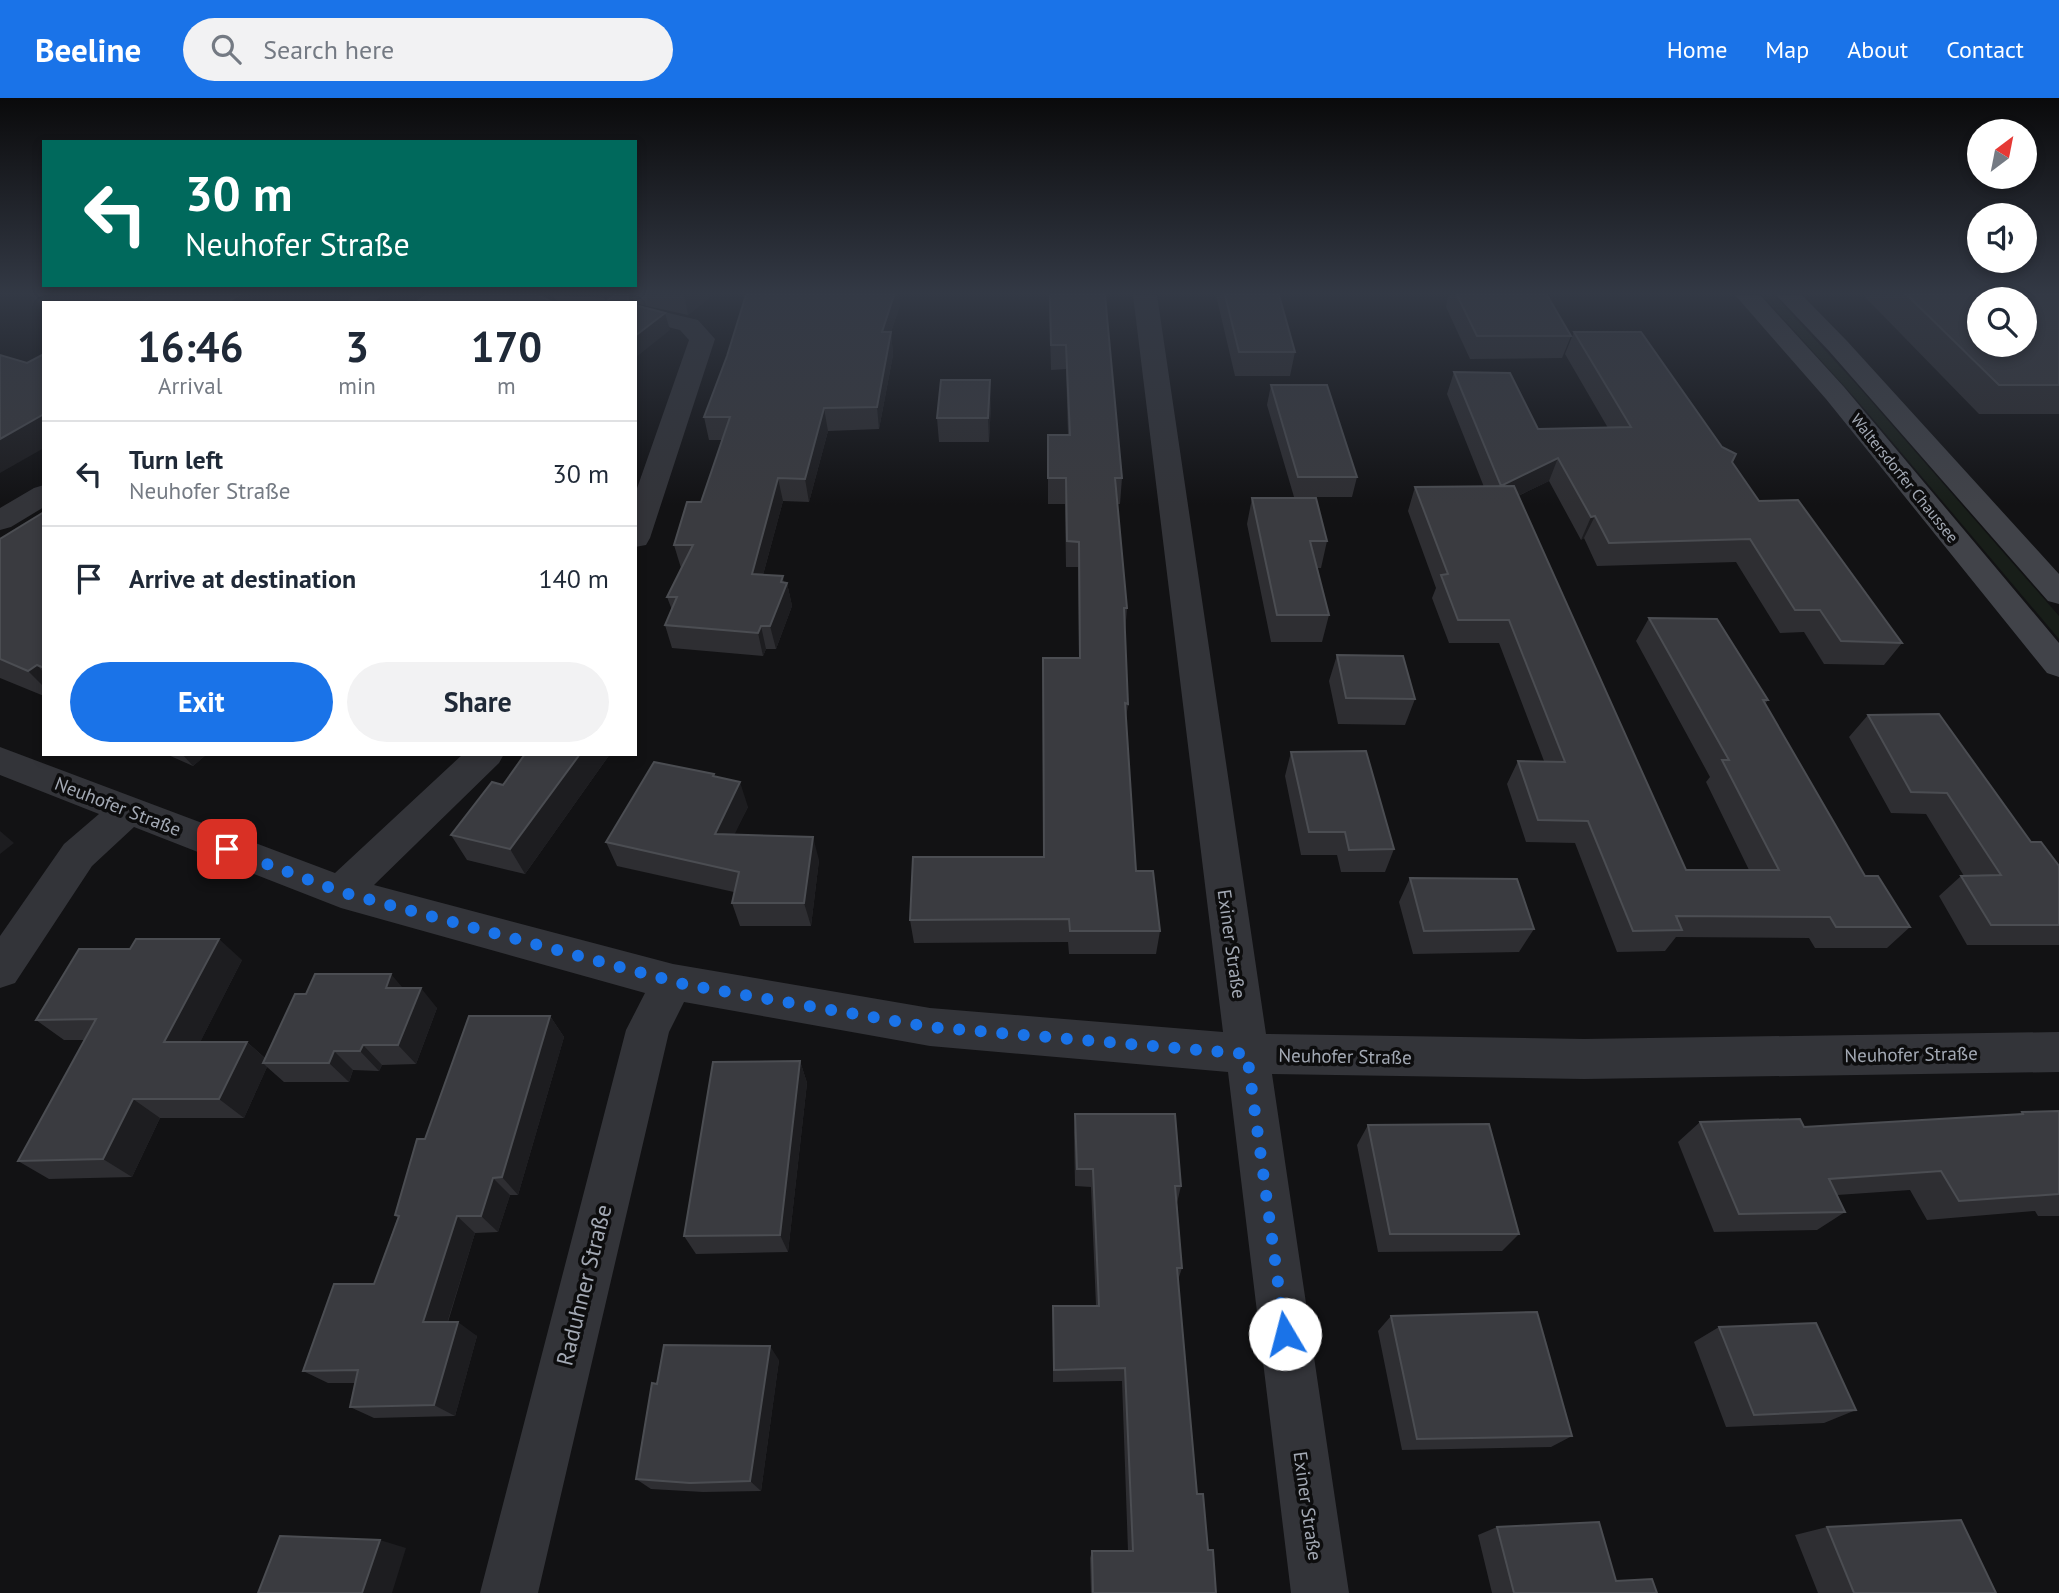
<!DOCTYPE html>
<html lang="en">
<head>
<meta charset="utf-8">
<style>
	body { margin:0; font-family:"PT Sans",sans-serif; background:#f2f2f3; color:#1f2937; height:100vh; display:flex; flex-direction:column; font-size:26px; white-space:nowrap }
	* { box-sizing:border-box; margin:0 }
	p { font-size:23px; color:#747a83 }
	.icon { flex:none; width:38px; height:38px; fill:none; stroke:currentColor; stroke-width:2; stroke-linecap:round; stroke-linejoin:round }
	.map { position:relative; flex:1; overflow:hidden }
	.sheet { position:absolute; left:42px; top:203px; width:595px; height:455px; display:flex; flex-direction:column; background:#fff; border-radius:0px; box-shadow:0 4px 10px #0003 }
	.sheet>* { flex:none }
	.hud { position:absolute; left:42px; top:42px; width:595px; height:147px; border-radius:0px; box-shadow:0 4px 10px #0003; background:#00695c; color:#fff; overflow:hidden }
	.needle { width:46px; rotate:32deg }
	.fabs { position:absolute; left:1967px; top:21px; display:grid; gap:14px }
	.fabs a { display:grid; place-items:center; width:70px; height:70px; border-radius:50%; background:#fff; box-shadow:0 4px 10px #0003; font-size:35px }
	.pin { position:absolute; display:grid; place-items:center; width:60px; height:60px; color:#fff; margin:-30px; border-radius:14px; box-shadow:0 4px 10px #0006 }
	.me { position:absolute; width:77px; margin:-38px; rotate:352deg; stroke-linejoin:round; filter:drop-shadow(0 0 5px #0008) }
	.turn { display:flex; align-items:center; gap:24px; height:147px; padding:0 28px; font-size:32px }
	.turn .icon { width:91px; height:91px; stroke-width:2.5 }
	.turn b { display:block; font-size:49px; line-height:60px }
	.eta { display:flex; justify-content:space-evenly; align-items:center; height:119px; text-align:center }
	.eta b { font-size:42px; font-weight:700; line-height:49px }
	.button { display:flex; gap:14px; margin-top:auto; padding:14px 28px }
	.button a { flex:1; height:80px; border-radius:42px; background:#1a73e8; color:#fff; font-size:28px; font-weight:700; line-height:80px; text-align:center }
	.button a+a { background:#f2f2f3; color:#1f2937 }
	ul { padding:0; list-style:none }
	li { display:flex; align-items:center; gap:21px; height:105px; padding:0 28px; border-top:2px solid #e0e1e3 }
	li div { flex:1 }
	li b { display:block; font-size:26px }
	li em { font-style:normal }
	header { display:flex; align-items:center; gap:42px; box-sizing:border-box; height:98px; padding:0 35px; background:#1a73e8; color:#fff }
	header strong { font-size:33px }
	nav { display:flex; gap:38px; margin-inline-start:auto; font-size:24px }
	.search { width:490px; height:63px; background:#f2f2f3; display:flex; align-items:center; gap:18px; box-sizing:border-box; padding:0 24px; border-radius:38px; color:#747a83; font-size:26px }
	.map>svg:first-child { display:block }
	.green { fill:#181e19 }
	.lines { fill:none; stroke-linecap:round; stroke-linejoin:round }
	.street { fill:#333439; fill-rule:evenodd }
	.secondary { fill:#414349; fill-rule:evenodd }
	.wall { fill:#2e2e32 }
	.shaded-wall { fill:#1d1d20 }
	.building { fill:#3a3b40; stroke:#4b4d52; stroke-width:2; fill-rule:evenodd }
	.route { stroke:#1a73e8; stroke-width:12; stroke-dasharray:0 21.6 }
	.labels { text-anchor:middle; stroke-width:7; stroke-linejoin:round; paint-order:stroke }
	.far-street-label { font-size:16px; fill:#a3a9b4; stroke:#0d0d0e }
	.street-label { font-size:19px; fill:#a3a9b4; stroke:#0d0d0e }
	.near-street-label { font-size:23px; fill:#a3a9b4; stroke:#0d0d0e }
</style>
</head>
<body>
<header>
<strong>Beeline</strong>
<div class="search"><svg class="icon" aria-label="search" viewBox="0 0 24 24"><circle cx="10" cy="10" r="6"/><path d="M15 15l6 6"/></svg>Search here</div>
<nav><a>Home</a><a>Map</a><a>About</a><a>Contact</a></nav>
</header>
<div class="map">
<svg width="2059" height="1495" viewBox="0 0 2059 1495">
	<rect width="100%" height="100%" fill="#121214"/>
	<path class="green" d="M1762,197h12l83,90 202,231v23l-203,-240z"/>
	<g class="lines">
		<path class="street" d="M353,197h29l-8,8h-28z
			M552,197l52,3 3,5h-41l-10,-3z
			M1133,197h24l109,739 318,5 475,-7v40l-475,7 -312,-5 77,519h-58l-63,-521 -298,-26 -246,-44 -15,30 -131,561h-58l146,-563 19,-37 -304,-85 -207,-81 -42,39 -77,117 -15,5v-52l64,-92 35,-30 -99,-39v-28l335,126 128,-119h41l-5,9 -125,122 299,79 257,44 293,24z
			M635,207l63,15 17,19 -65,199 -4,7 -11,2v-53l54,-154 -9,-10 -45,-11z
			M44,387v22l-33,20 -11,3v-22l34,-20z"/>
		<path class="secondary" d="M1735,197h25l84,92 215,256v34l-12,-4 -221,-274z
			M1776,197h26l45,46 212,233v30l-11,-3 -219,-250z"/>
	</g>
	<path class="wall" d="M92,197h155l4,8h-133z
		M632,197h81l-25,20 -54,-12z
		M1049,197l73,183 -2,26h-3l10,104 -2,25 3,71 -2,15 10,152 24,60 -4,23h-87l-1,-12 -154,1 -4,-23 134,-63 -1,-174 36,-25 -1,-91h-12l-1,-63h-17v-69h20l-2,-66 -15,1z
		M1216,197h63l16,57 -5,24h-55z
		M1448,197h99l24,41 -9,22 -92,1 -24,-52z
		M1866,197h193v119h-80l-114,-117z
		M900,207l-9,27 2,23 -14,74 -51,2 -19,71 -26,-1 -20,74 24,8 5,23 -16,43h-10l-3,7 -91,-8 -7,-23 7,-15 -5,-13 14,-29 -7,-23 27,-43 22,-62h-14l-5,-23z
		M1574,234l158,130 27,39 143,142 -18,22 -60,-1 -20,-32 -24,1 -44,-71 -139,4 -13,-28 -3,2 -32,-59 -31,15 168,374h63l-43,-88 4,-5 -74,-136 13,-23 119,82 -3,4 100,172 45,51 -23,21h-72l-6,-10 -133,-1 -11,14 -48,1 -42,-109 -49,-1 -19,-58 11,-23h26l-45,-118h-50l-17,-45 4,-10 -28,-77 7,-24h69l-37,-93 7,-22 84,57 70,-1 -43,-74z
		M1271,287l86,92 -5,20h-58l-27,-92z
		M991,306l-2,38h-50l-2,-24z
		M1252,400l75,43 -6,27h-4l12,47 -7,27h-51l-24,-118z
		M44,414v184l-44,-18v-139z
		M1337,557l78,44 -10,26 -67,-1 -9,-43z
		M1868,617l163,127 28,24v79h-92l-28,-49 22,-20h3l-38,-62 -35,-1 -42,-76z
		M1291,654l103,97 -9,23h-44l-4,-17h-36l-16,-79z
		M166,656h41l-14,12z
		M525,656h85l-85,120 -58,-14 -16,-25 52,-50z
		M714,676l1,3 33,30 -14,27 85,26 -8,66h-71l-8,-23 2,-11 -117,-26 -11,-24z
		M1410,780l124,51 -15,23 -106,2 -14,-52z
		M242,862l-42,82h47l18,16 41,-64 97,-6 34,20 -21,56 -34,1 -3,6 -26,-1 -4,12h-65l-17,-15 -23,51h-84l-28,59 -83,2 -31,-18 67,-121h-21l-28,-20z
		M550,918l14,21 -46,158h-8l-12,37 -23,1 -27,89 29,14 -22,80 -81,2 -24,-11 5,-24h-27l-25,-12 71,-87 24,-67 -3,-2 30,-76z
		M800,963l7,22 -19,169 -92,2 -12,-18z
		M2059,1013v105h-21l-3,-5 -108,9 -17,-30 -73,5 8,17 -28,18 -103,2 -36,-90 22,-20 104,5 214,-13 4,-2z
		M1075,1016l106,72 -4,17 5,65 -4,12 19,214 19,99h-125l-1,-35 2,-7h36l-6,-170 -69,1v-76h43l-5,-119 -16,-1 -1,-54z
		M1368,1027l151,109 -17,17 -124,1 -21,-107z
		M1391,1218l181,120 -21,11 -149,3 -24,-119z
		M1719,1229l137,83 -32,13 -98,4 -32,-85z
		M779,1262l-18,131 -58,1 -52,-3 -15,-10 21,-95z
		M1497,1429l119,54 41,12h-165l-14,-58z
		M1827,1429l169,66h-178l-23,-58z"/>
	<path class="shaded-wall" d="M239,197h8l4,8h-25z
		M628,197h3l2,8h-5z
		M684,197h29l-25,20z
		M894,197h5l1,10 -9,27 2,23 -14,74 -2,-22 5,-75z
		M665,215l5,17 -35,28v-22z
		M990,282l1,24 -2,38 -1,-24z
		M824,310l4,23 -19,71 -4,-23z
		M44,316v34l-44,25v-34z
		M1558,360l-9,23 -56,27 8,-22z
		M778,380l5,23 -26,96 -5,-23z
		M1595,418l-11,22 -3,2 10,-23z
		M783,478l2,11 2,-4 5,23 -16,43 -6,-23z
		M761,528l5,23 -3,7 -5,-23z
		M37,567l7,8v14l-16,-16z
		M182,656h25l-14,12z
		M580,656h30l-85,120 -15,-25z
		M740,684l8,25 -25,51 -8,-24z
		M0,733l14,12 -14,11z
		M813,739l6,23 -8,66 -7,-23z
		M219,841l23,21 -52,102 -26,-20z
		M391,876l17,20 -22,-6z
		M421,890l16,20 -21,56 -18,-19z
		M550,918l14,21 -46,158 -16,-18z
		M247,944l22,20 -6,1 4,4 -23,51 -25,-19z
		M363,947l19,20 -3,6 -19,-20z
		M334,953l19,19 -4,12 -20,-19z
		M800,963l7,22 -19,169 -8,-17z
		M133,1001l27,19 -28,59 -29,-18z
		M493,1080l17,17 -12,37 -17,-16z
		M457,1118l18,17 -32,103 -20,-14z
		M458,1224l19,14 -22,80 -21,-11z
		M770,1248l9,14 -18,131 -11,-10z
		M380,1442l26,8 -14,45h-30z"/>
	<path class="building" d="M153,197h86l-13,8h-87z
		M427,197h111l16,8h-139z
		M615,197h13v8h-24z
		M746,197h148l-12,37h9l-14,75 -53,1 -19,71 -27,-1 -26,96 31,2 -2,6 6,1 -17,43h-9l-3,7 -93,-8 12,-28h-10l26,-52h-19l13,-43h14l29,-85h-26l23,-61z
		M1050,197h55l17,183h-7l12,130h-3l4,96 -3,-1 11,168h17l7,60h-90l-1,-12 -159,1 3,-63h131l-1,-199h37l-1,-116 -12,-1 -1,-63h-18v-43h22l-4,-90h-15z
		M1225,197h54l16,57h-56z
		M1457,197h90l24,41h-94z
		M1907,197h152v90h-60zM1979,201h46v46h-46z
		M635,207l30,8 -30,23z
		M1574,234h67l81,115 14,7 -4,8 27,39 39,-1 104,143 -61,-2 -21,-31h-25l-45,-71 -141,4 -14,-27 -4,1 -33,-59 -57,28 -47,-114 56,1 28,56 93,-2z
		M44,256v60l-44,25v-84l27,8z
		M941,282h49l-2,38h-51z
		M1271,287h56l30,92h-59z
		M1514,388l172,384h93l-57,-110h7l-80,-142 68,1 51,81h-5l102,176h13l32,51h-74l-6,-10 -154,-1 6,14 -49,1 -45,-110 -50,-1 -20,-59 47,1 -56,-142h-51l-17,-45 7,-1 -33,-87z
		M1252,400h64l11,43h-17l19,74h-52z
		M44,414v156l-7,-3 -9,6 -28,-12v-120z
		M1337,557l66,1 12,43 -69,-1z
		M1939,616l92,128h10l18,24v59h-68l-30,-49 40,-1 -54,-82 -36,-1 -43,-77z
		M1366,653l28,98 -45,1 -4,-18h-36l-18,-80z
		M525,656h55l-70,95 -59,-14 41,-53 11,3z
		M654,664l60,12 -1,2 27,6 -25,52 98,3 -9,66h-72l7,-31 -133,-30z
		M1410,780l107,1 17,50 -110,2z
		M136,841h83l-55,103h83l-28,57h-86l-30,60 -85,2 78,-142 -60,1 43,-71h51z
		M315,876h76l-5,14h35l-23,57h-35l-3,6h-26l-5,12h-66l32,-69h11z
		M469,918h81l-48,161 -9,1 -12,38h-24l-34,106h35l-24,83 -84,2 8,-37 -55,1 31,-87h40l25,-68 -4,-1 22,-76h8z
		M800,963l-20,174 -96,1 29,-174z
		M2059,1013v83l-100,7 -18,-30 -112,8 16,33 -106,2 -39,-92 100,-3 4,8 219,-13 -1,-2z
		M1075,1016h100l6,72h-6l7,82h-5l20,226h6l5,56h5l3,43h-123l-1,-42h41l-8,-183 -71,2 -1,-64h46l-6,-137h-16z
		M1489,1026l30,110h-129l-22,-109z
		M1537,1214l35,124 -155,3 -26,-123z
		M1816,1225l40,87 -102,5 -35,-88z
		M664,1247l106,1 -20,135 -60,2 -54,-4 16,-96 5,1z
		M1961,1422l35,73h-142l-27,-66z
		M1599,1424l17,59 36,-2 5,14h-143l-17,-66z
		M280,1438l100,4 -18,53h-104z"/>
	<linearGradient id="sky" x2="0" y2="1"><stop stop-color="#0a0a0b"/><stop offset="0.48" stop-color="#333945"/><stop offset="1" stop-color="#333945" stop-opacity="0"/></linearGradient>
	<rect width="2059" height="407" fill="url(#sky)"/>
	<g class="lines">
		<path class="route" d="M227,751l114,43 346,93 243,42 317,27 38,280"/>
	</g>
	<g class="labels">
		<g class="far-street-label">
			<text transform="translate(1905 380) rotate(51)" y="6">Waltersdorfer Chaussee</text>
		</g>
		<g class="street-label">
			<text transform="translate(118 708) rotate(21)" y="7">Neuhofer Straße</text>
			<text transform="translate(1232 846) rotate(82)" y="7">Exiner Straße</text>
			<text transform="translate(1911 956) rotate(-1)" y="7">Neuhofer Straße</text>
			<text transform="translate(1345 958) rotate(1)" y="7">Neuhofer Straße</text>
			<text transform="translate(1308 1408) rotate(82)" y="7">Exiner Straße</text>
		</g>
		<g class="near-street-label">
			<text transform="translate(584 1187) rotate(-76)" y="8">Raduhner Straße</text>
		</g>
	</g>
</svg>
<div class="fabs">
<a><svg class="needle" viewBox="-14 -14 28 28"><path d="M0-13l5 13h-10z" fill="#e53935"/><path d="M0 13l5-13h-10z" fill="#747a83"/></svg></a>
<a><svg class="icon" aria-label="sound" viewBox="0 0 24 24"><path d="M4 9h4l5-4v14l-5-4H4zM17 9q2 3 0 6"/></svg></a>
<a><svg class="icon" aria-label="search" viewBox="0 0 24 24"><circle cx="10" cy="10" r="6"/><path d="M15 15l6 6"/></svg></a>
</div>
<div class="pin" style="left:227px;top:751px;background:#d93025"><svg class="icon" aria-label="arrive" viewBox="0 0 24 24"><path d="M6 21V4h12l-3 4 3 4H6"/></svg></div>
<svg class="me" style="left:1285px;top:1236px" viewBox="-20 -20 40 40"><circle r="19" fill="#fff"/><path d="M0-13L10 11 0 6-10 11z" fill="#1a73e8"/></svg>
<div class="hud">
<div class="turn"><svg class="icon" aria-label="left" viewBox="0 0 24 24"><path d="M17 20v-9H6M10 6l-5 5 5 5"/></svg><div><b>30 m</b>Neuhofer Straße</div></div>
</div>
<section class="sheet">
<div class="eta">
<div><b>16:46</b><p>Arrival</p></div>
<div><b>3</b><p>min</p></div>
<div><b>170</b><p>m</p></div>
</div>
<ul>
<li><svg class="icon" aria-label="left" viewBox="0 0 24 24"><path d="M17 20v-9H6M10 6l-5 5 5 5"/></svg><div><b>Turn left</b><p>Neuhofer Straße</p></div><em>30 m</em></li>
<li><svg class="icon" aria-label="arrive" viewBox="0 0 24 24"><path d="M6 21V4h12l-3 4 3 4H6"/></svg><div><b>Arrive at destination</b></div><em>140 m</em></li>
</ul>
<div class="button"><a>Exit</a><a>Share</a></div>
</section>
</div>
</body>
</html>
